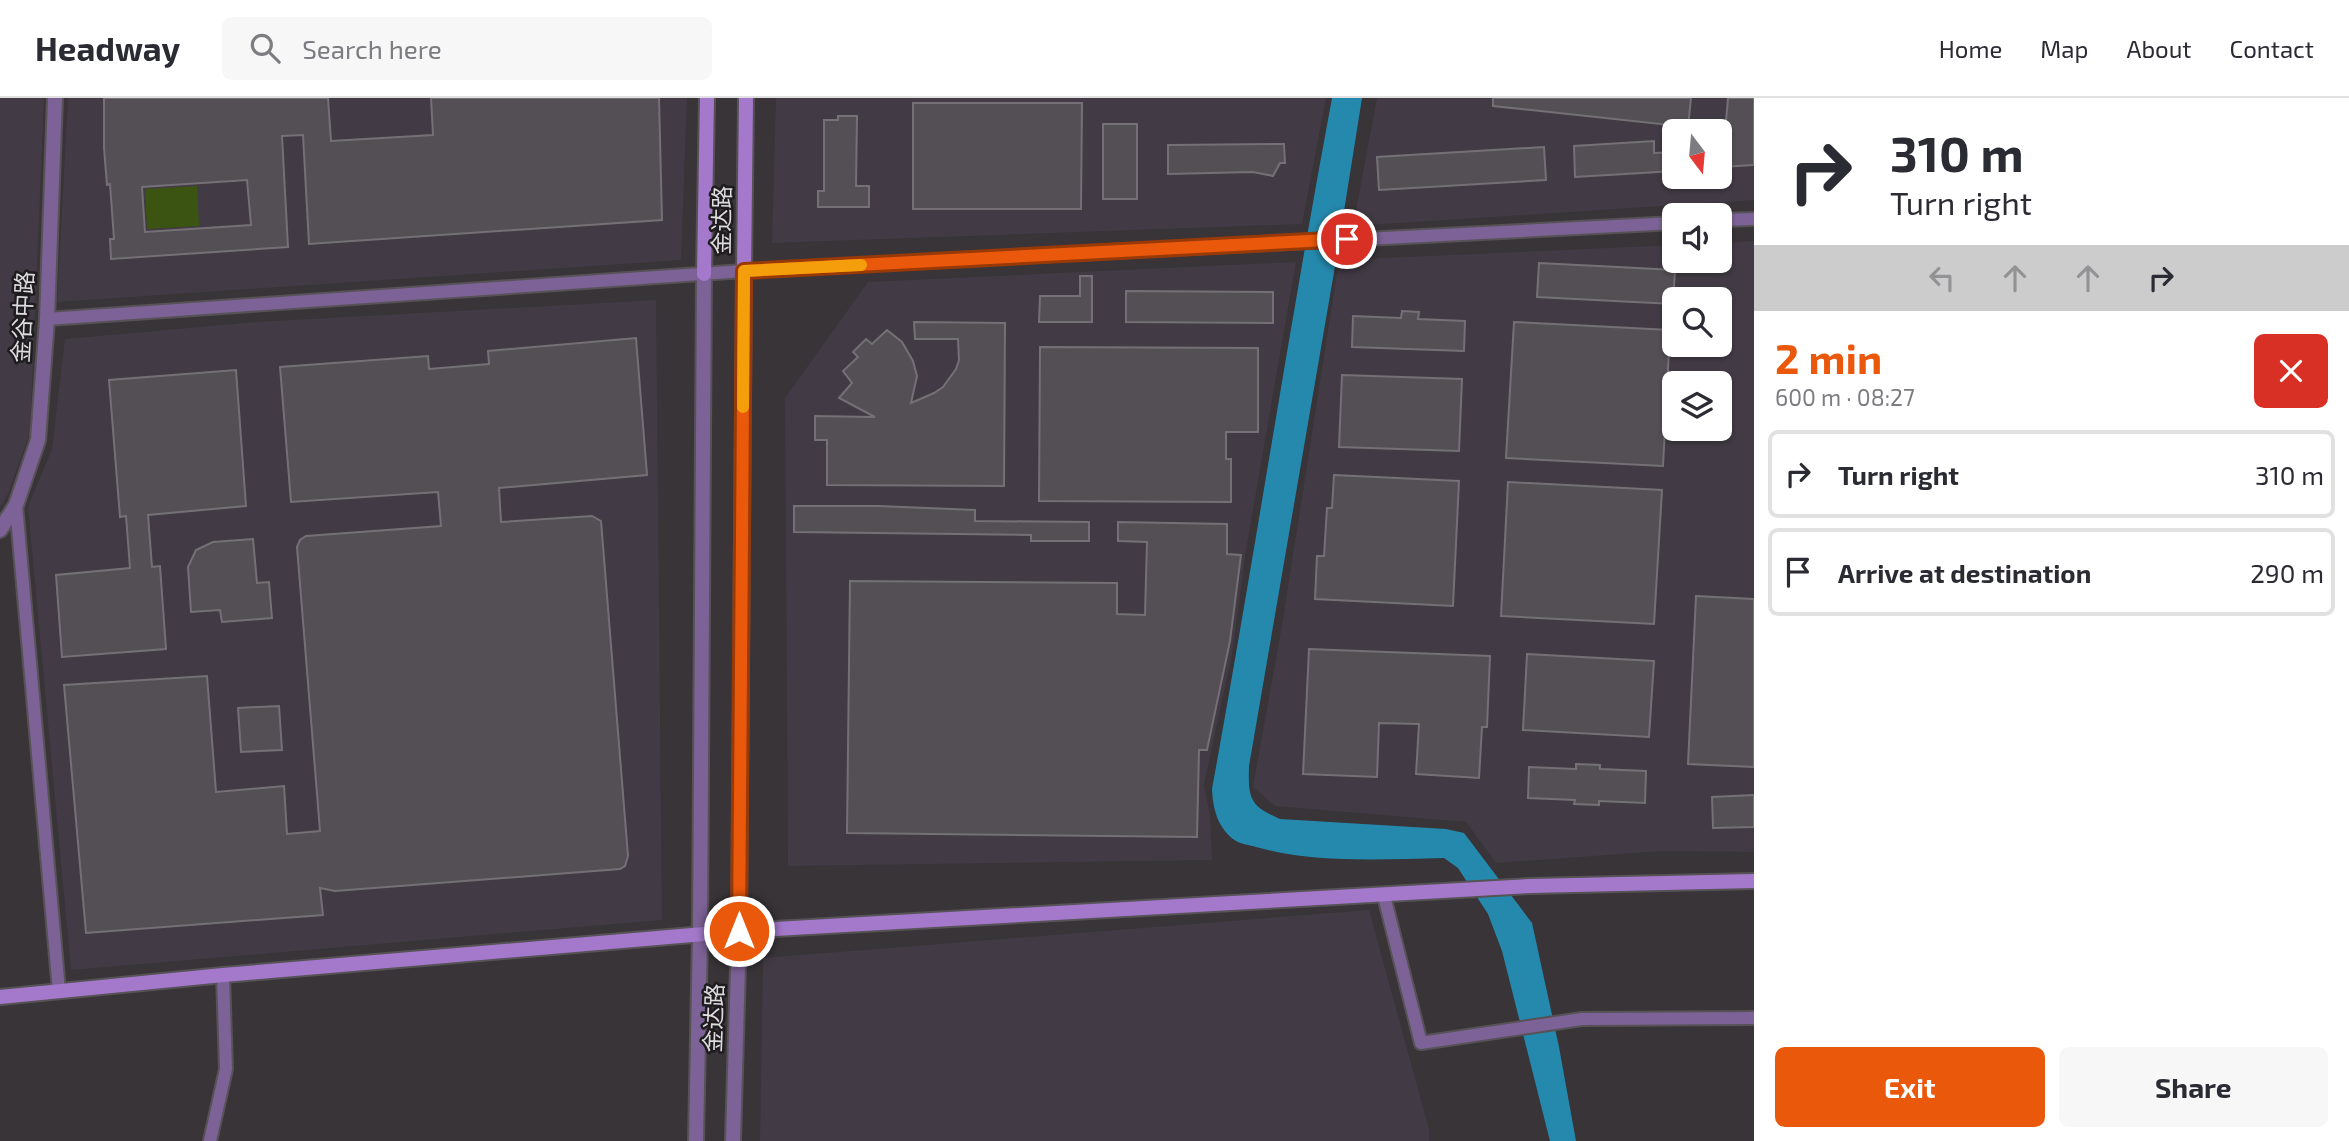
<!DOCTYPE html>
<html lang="en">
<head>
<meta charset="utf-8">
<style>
	body { margin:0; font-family:"Exo 2","Noto Sans SC",sans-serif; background:#f7f7f7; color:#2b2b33; height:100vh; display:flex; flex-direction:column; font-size:26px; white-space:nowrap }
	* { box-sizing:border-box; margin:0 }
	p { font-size:23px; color:#7c7c81 }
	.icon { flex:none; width:38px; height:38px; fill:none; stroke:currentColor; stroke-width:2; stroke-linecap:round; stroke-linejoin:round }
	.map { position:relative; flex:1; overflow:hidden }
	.side { display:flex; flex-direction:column; background:#fff; width:595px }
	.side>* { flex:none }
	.hud { background:#fff; color:#2b2b33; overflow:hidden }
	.needle { width:46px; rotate:164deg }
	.buttons { position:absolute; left:1662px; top:21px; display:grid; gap:14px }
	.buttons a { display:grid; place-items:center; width:70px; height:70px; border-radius:10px; background:#fff; box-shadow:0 2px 5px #0004; font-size:35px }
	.pin { position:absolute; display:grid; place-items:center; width:60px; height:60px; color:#fff; margin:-30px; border:4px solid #fff; border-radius:50%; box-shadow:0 2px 7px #0007 }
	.me { position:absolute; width:77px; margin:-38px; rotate:0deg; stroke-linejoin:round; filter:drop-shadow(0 0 5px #0008) }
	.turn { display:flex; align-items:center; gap:24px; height:147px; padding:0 21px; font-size:32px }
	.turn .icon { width:91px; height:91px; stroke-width:2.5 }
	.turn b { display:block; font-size:49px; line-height:60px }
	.lanes { display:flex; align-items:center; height:66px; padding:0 21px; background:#0003; justify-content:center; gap:35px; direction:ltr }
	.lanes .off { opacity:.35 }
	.round { display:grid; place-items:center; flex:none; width:74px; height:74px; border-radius:10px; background:#f7f7f7 }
	.summary { display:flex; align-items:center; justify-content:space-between; height:119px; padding:0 21px }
	h1 { font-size:42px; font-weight:700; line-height:52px; color:#ea580c }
	.cta { display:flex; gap:14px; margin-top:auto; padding:14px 21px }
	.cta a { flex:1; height:80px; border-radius:10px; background:#ea580c; color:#fff; font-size:28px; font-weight:700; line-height:80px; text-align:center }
	.cta a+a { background:#f7f7f7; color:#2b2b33 }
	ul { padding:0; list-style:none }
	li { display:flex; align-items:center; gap:21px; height:88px; margin:0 14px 10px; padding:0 7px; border:4px solid #e1e1e2; border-radius:10px }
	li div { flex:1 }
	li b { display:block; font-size:26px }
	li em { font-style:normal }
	header { display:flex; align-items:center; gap:42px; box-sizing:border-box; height:98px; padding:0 35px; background:#fff; border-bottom:2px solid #e1e1e2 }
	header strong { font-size:33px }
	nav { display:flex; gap:38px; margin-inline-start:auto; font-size:24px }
	.search { width:490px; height:63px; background:#f7f7f7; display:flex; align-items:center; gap:18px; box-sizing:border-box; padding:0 24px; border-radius:10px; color:#7c7c81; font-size:26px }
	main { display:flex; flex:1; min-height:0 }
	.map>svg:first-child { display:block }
	.built { fill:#423a44; fill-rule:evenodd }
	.green { fill:#3c5411 }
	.water { fill:#2589ad }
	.building { fill:#544f55; stroke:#747075; stroke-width:2; fill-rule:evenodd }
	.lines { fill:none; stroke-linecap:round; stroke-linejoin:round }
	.minor-casing { stroke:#565256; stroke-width:16 }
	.tertiary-casing { stroke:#565256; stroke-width:18 }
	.secondary-casing { stroke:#565256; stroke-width:18 }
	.minor { stroke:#7c6296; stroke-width:12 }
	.tertiary { stroke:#7c6296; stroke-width:14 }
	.secondary { stroke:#a479cc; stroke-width:14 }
	.route-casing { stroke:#983908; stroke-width:18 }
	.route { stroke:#ea580c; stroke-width:12 }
	.slow { stroke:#f59e0b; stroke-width:12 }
	.labels { text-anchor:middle; stroke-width:5; stroke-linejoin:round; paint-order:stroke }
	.street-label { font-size:23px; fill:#dedcdf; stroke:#1e1c1e }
</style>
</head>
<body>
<header>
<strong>Headway</strong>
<div class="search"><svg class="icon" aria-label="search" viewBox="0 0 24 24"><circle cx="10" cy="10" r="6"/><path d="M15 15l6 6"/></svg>Search here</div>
<nav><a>Home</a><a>Map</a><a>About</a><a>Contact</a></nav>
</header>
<main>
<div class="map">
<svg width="1754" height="1043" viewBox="0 0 1754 1043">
	<rect width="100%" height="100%" fill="#383438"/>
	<path class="built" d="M0,0h44l-14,335 -22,61 -8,13z
		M68,0h619l-6,162 -624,42z
		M776,0h550l-24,126 -530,19z
		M1377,0h377v102l-401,26zM1675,33h45v46h-45z
		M1754,143v611l-91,-1 -167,12 -30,-41 -191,-16 -22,-19 30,-168 56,-359 336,-15v16h45v-18zM1675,201h45v46h-45zM1675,285h45v46h-45z
		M1296,164l-50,288 -14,104 -28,131 6,31 2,44 -424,6 -3,-468 83,-116z
		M656,202l6,620 -591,50 -43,-463 24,-58 13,-110 192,-17z
		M1369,812l60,219v12h-669l3,-183z"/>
	<path class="green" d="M197,88l2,40 -52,3 -2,-40z"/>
	<path class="water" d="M1332,0h30l-24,151 -89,517c-1,33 1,40 31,53l166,10 18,4 68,90 27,124 17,94h-26l-48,-190 -14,-37 -30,-46 -14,-10c-62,1 -128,6 -188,-11 -6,-2 -15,-3 -20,-6 -18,-12 -23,-31 -24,-52 42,-230 77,-461 120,-691z"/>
	<path class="building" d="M104,0h224l3,43 102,-6 -2,-37h228l3,122 -353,24 -6,-109 -21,1 6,111 -177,12 -1,-20h4l-4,-55 -3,1 -3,-37zM247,82l4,45 -106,7 -3,-45z
		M1493,0h198l-3,29 -195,-21z
		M1728,0h26v67l-32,2z
		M913,5h169l-1,106h-168z
		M838,18h19l-1,70h13v21h-51v-16h6v-71h14z
		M1103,26h34v75h-34z
		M1654,43v12l21,-1v19l-100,6 -1,-31z
		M1284,46l1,19h-5l-7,13 -20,-4 -85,2v-29z
		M1544,49l2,33 -167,10 -2,-33z
		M1539,165l136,7 -2,34 -136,-7z
		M1080,178h12v46h-53l1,-26h40z
		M1126,193l147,1v31l-147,-1z
		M1402,213l17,1 -1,7 47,2 -1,30 -112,-4 1,-31 48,2z
		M914,224l91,1 -1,163 -177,-1v-45h-12v-24l60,1 -36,-19 13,-15 -9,-12 15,-14 -5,-5 13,-13 6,5 15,-14 15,12 11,19 4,15 -6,27 23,-10 9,-6 13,-18 3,-9 -1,-21h-43z
		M1514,224l156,8 -7,136 -157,-8z
		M636,240l11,137 -148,13 2,34 91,-6 9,5 27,335 -3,10 -5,3 -285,22 -15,-3 3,27 -237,18 -22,-248 143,-9 9,116 68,-6 3,48 33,-3 -23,-284 3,-7 6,-4 135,-10 -3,-34 -147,10 -11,-135 148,-11 1,13 60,-5 -1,-13z
		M1040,249l218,1v84h-32v27h5v43l-192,-1z
		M236,272l10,136 -98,9 4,52 8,-1 6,83 -104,8 -6,-82 74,-7 -4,-52 -6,1 -11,-137z
		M1342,277l120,4 -3,72 -120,-4z
		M1334,377l125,6 -6,125 -138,-7 2,-43h7l3,-48h5z
		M1508,384l154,8 -8,134 -153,-8z
		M794,408h84l97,4v11l114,1v19h-58v-6l-237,-3z
		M1118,424l109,2v30l14,1 -11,86 -23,109h-8l-2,87 -350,-4 3,-252 267,2v31l28,1 2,-73 -29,-1z
		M253,441l4,44 12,-1 3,36 -50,4 -2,-12 -29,2 -3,-45 8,-17 17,-8z
		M1696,498l58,3v168l-66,-3z
		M1309,551l181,7 -3,71h-5l-3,51 -63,-4 3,-50 -40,-1 -2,54 -74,-3z
		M1527,556l127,7 -5,76 -126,-7z
		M279,608l3,44 -41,2 -3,-44z
		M1576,666l24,1v4l46,2 -1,32 -46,-2v4l-25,-1 1,-4 -47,-2 1,-31 47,2z
		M1754,697v32l-41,1 -1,-31z"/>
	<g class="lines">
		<g class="minor-casing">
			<path id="minor" d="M1720,122l34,-1
				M47,221l697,-48 931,-48
				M16,407l43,486
				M1384,798l37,147 161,-24 172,-1
				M210,1043l16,-72 -3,-94"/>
		</g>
		<g class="tertiary-casing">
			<path id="tertiary" d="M0,432l16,-25 22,-65 9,-121 8,-221
				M696,1043l4,-206 4,-661
				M733,1043l6,-210 5,-660"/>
		</g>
		<g class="secondary-casing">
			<path id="secondary" d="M744,173l2,-173
				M704,176l3,-176
				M0,899l223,-22 516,-44 791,-45 224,-5"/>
		</g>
		<use href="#minor" class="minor"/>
		<use href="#tertiary" class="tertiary"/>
		<use href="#secondary" class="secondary"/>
	</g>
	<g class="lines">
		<g class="route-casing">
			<path id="route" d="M739,833l5,-660 603,-32"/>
		</g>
		<use href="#route" class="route"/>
		<path class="slow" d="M743,309l1,-136 117,-6"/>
	</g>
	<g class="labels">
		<g class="street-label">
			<text transform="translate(722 122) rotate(-89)" y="8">金达路</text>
			<text transform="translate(23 219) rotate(-87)" y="8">金谷中路</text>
			<text transform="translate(714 920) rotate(-88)" y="8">金达路</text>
		</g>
	</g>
</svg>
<div class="buttons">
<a><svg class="needle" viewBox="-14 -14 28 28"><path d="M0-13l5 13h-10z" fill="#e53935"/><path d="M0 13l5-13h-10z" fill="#7c7c81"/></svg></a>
<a><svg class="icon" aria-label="sound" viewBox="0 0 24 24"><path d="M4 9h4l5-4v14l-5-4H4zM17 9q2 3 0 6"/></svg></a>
<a><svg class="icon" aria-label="search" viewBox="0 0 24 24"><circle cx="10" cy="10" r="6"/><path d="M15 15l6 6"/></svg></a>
<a><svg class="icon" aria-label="layers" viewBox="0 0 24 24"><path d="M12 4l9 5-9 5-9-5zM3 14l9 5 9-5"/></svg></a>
</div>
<div class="pin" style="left:1347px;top:141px;background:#d93025"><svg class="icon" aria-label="arrive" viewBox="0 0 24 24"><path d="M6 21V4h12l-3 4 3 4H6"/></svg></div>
<svg class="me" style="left:739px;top:833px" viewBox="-20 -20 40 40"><circle r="17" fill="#ea580c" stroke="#fff" stroke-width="3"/><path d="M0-11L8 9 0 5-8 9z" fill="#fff"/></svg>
</div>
<section class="side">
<div class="hud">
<div class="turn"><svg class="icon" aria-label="right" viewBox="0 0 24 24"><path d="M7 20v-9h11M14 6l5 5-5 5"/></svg><div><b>310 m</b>Turn right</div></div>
<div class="lanes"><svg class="icon off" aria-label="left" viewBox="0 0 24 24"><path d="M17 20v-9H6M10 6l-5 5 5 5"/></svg><svg class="icon off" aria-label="ahead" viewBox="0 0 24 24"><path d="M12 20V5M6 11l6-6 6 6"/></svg><svg class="icon off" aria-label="ahead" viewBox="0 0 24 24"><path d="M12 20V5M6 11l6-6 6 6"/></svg><svg class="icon" aria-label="right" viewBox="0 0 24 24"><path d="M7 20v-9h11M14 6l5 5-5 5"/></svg></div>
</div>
<div class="summary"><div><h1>2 min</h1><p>600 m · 08:27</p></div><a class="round" style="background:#d93025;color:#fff"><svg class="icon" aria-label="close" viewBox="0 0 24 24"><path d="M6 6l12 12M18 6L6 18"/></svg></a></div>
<ul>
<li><svg class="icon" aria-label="right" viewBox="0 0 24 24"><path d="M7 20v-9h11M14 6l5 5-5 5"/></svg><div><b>Turn right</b></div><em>310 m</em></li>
<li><svg class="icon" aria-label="arrive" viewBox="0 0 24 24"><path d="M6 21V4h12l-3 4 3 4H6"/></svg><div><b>Arrive at destination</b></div><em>290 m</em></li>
</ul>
<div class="cta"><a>Exit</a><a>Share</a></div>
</section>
</main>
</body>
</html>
